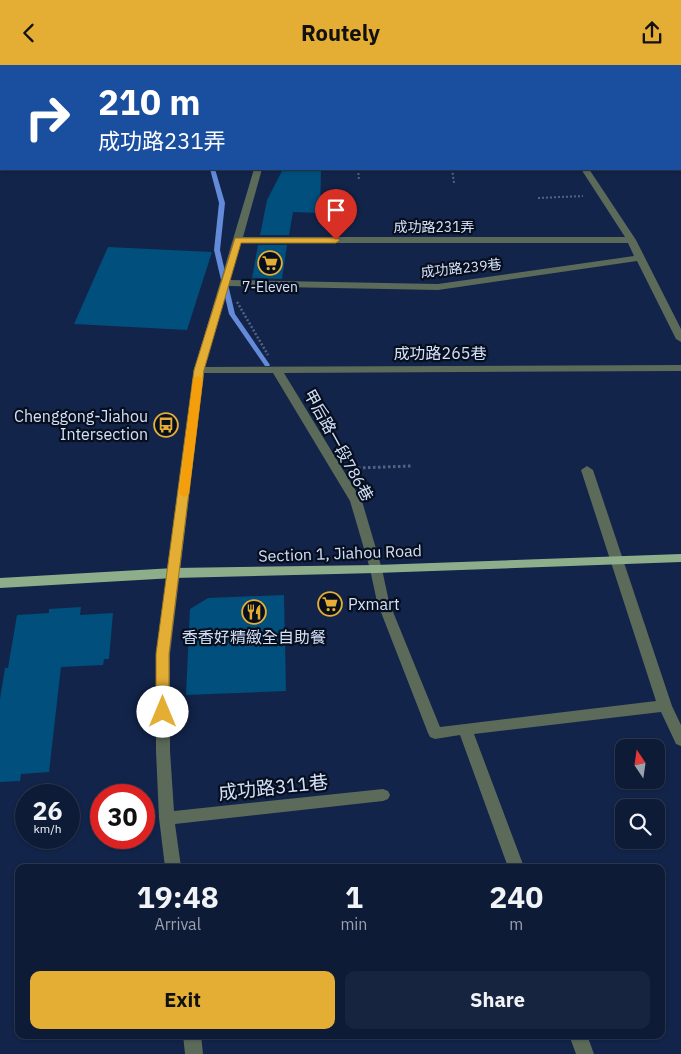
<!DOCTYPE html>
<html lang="en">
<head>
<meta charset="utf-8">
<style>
	body { margin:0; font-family:"IBM Plex Sans","Noto Sans TC",sans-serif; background:#17243f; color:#f1f3f6; height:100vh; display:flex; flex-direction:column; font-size:19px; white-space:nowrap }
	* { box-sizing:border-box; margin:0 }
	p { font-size:16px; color:#9ba1ad }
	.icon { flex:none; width:28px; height:28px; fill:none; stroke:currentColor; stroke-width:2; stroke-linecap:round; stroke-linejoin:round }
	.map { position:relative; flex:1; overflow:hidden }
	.sheet { position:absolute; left:15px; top:799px; width:650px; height:175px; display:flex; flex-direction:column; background:#0e1b37; border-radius:10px; box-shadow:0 1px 4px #0004,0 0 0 1px #2e3952 }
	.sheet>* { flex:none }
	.top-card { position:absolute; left:0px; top:0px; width:681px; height:105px; box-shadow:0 1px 4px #0004,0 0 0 1px #2e3952; background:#1a4fa0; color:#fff; overflow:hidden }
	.needle { width:32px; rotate:347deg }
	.buttons { position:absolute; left:615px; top:674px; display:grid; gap:10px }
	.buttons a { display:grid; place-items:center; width:50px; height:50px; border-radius:10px; background:#0e1b37; box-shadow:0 1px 4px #0004,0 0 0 1px #2e3952; font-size:25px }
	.speed { position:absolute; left:15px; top:719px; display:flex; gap:10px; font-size:25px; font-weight:700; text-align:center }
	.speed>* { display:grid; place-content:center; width:65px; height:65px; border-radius:50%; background:#0e1b37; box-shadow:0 1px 4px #0004,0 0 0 1px #2e3952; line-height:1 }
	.speed small { font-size:12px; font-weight:400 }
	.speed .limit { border:8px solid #d22; background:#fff; color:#111 }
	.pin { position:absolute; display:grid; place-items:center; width:42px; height:42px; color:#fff; margin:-51px -21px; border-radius:50% 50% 50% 0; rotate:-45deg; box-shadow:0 0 5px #0007 }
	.pin .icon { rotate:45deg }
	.me { position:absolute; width:55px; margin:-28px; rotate:0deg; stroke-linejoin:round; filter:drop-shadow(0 0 4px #0008) }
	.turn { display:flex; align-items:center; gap:18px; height:105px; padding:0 15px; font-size:22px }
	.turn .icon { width:65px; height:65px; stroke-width:2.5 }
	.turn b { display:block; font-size:35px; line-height:42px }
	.eta { display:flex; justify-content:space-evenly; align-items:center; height:85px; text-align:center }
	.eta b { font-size:30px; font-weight:800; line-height:35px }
	.cta { display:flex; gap:10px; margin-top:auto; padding:10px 15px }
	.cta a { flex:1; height:58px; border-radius:10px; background:#e4ae35; color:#111; font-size:20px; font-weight:800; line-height:58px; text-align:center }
	.cta a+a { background:#17243f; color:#f1f3f6 }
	header { display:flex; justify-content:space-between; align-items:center; height:65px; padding:0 15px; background:#e4ae35; color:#111; font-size:22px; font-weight:800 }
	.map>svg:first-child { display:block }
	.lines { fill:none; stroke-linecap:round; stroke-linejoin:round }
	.stream { fill:#648bd9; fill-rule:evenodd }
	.building { fill:#004f7c }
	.path-far2 { stroke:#536384; stroke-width:2; stroke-dasharray:2 2; stroke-linecap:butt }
	.path-far1 { stroke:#536384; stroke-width:2.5; stroke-dasharray:2 2; stroke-linecap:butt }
	.path { stroke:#536384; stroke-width:3; stroke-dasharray:2.5 2.5; stroke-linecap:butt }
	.minor { fill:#5b6a59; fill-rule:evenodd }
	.major { fill:#8eae8b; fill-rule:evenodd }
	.route { fill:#e4ae35; stroke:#947122 }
	.slow { fill:#f59e0b }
	.labels { text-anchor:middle; stroke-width:4.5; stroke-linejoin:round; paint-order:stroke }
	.far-street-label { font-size:14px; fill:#d3e0f8; stroke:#070f1f }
	.far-poi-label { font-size:14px; fill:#d3e0f8; stroke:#070f1f }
	.street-label { font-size:16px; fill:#d3e0f8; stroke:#070f1f }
	.poi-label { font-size:16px; fill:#d3e0f8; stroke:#070f1f; text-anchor:end }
	.near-street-label { font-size:19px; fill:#d3e0f8; stroke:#070f1f }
</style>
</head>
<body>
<header><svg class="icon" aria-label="back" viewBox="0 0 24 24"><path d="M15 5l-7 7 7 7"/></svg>Routely<svg class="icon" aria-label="share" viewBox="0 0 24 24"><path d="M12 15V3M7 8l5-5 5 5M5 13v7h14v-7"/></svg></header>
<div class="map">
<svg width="681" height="989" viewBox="0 0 681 989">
	<rect width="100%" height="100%" fill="#122449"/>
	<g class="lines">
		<path class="stream" d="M166,0h4v1h-4z
			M210,104h5l10,34 -5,47 15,64 35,51 -1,1h-4l-36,-52 -15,-64 5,-47z"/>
	</g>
	<path class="building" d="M283,104l38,1 -1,43 -27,-1 -4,23h-29l7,-35z
		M258,180h29l-5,34 -30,-1z
		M108,182l104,5 -25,78 -113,-6z
		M284,530l2,96 -100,4 4,-86 18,-11z
		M81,542l-1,8 33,-2 -4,46h-5l-1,6 -42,2 -12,105 -28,2 -1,7 -20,1v-83l5,-31h3l9,-53 32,-2v-4z"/>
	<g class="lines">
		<path class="path-far2" d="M358,104l1,11
			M452,104l2,14
			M538,133l45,-2"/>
		<path class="path-far1" d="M237,237l31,53"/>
		<path class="path" d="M358,403l53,-2"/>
		<path class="minor" d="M153,0h8l1,1h-8z
			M170,0h8v1h-8z
			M428,0h8v1h-8z
			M680,74h1v4h-1z
			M254,104h8l-19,68h382l-44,-68h8l47,71 45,89v13l-5,-3 -39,-78 -199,29 -210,-4 -23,81 476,-2v6l-397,2 78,128 20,68 7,33 51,125 216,-26 -75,-231 6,-4 6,4 79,236 9,19v21l-5,-2 -15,-32 -187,22 50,133h-16l-48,-132 -25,4 -5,-2 -2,-4 -51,-131 -7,-33 -20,-68 -77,-128h-69l-34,281v97l4,60 209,-22 5,2 2,4 -2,4 -5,2 -208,23 6,43h-16l-6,-49 -3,-67v-97l38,-284zM241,178h387l6,13 -196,28 -208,-4z
			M183,970h18l2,19h-18z
			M569,970h18l7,19h-18z"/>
		<path class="major" d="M681,489v8l-305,11 -202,5 -174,10v-10l174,-10 202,-3z"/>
	</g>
	<path class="route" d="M235,173h101l4,2 -4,3h-95l-37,127 -35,284v58l-2,4h-9l-2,-4v-58l38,-284z"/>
	<path class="slow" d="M198,311l5,3 -14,115 -5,3 -5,-3 14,-115z"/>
	<defs>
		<g id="supermarket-ring" transform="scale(1.25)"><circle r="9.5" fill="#070f1f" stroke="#e4ae35" stroke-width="1.5"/><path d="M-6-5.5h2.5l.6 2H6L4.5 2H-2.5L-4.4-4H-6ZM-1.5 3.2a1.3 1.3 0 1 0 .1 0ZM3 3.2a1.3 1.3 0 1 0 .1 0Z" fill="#e4ae35"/></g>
		<g id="bus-ring" transform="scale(1.25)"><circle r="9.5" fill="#070f1f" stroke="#e4ae35" stroke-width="1.5"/><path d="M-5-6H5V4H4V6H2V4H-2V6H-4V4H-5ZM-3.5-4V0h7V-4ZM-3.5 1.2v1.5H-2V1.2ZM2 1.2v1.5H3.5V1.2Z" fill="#e4ae35"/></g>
		<g id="restaurant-ring" transform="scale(1.25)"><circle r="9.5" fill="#070f1f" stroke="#e4ae35" stroke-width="1.5"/><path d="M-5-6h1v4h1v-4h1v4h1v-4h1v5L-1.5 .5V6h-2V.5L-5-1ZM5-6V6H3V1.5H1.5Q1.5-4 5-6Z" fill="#e4ae35"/></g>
	</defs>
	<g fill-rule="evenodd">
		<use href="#supermarket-ring" x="270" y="198"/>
		<use href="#bus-ring" x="166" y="360"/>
		<use href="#supermarket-ring" x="330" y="539"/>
		<use href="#restaurant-ring" x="254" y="547"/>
	</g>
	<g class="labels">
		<g class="far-street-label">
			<text x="434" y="167">成功路231弄</text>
			<text transform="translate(461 203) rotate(-6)" y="5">成功路239巷</text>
		</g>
		<g class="far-poi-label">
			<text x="270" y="227">7-Eleven</text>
		</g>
		<g class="street-label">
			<text x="440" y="294">成功路265巷</text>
			<text transform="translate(339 380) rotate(61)" y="6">甲后路一段786巷</text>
			<text transform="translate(340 488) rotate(-2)" y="6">Section 1, Jiahou Road</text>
		</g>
		<g class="poi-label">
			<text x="148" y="357">Chenggong-Jiahou<tspan x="148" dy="18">Intersection</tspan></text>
			<text x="348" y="545" text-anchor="start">Pxmart</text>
			<text x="254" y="578" text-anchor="middle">香香好精緻全自助餐</text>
		</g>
		<g class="near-street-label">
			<text transform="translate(273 722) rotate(-6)" y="7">成功路311巷</text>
		</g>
	</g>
</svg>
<div class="buttons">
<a><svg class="needle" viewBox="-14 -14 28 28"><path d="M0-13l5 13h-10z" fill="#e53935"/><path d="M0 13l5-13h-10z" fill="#9ba1ad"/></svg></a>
<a><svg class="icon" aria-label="search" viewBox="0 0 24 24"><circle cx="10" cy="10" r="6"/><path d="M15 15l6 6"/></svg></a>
</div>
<div class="speed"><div>26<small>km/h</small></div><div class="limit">30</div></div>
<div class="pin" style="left:336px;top:175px;background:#d93025"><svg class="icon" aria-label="arrive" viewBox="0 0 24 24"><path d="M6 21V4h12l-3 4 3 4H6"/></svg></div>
<svg class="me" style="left:163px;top:647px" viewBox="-20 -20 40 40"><circle r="19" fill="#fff"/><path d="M0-13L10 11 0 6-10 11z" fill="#e4ae35"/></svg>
<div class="top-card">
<div class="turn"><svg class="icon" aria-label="right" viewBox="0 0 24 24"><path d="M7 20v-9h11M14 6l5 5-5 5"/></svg><div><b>210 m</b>成功路231弄</div></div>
</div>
<section class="sheet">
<div class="eta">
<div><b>19:48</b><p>Arrival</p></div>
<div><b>1</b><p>min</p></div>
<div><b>240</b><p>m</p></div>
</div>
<div class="cta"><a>Exit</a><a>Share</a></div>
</section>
</div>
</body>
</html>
